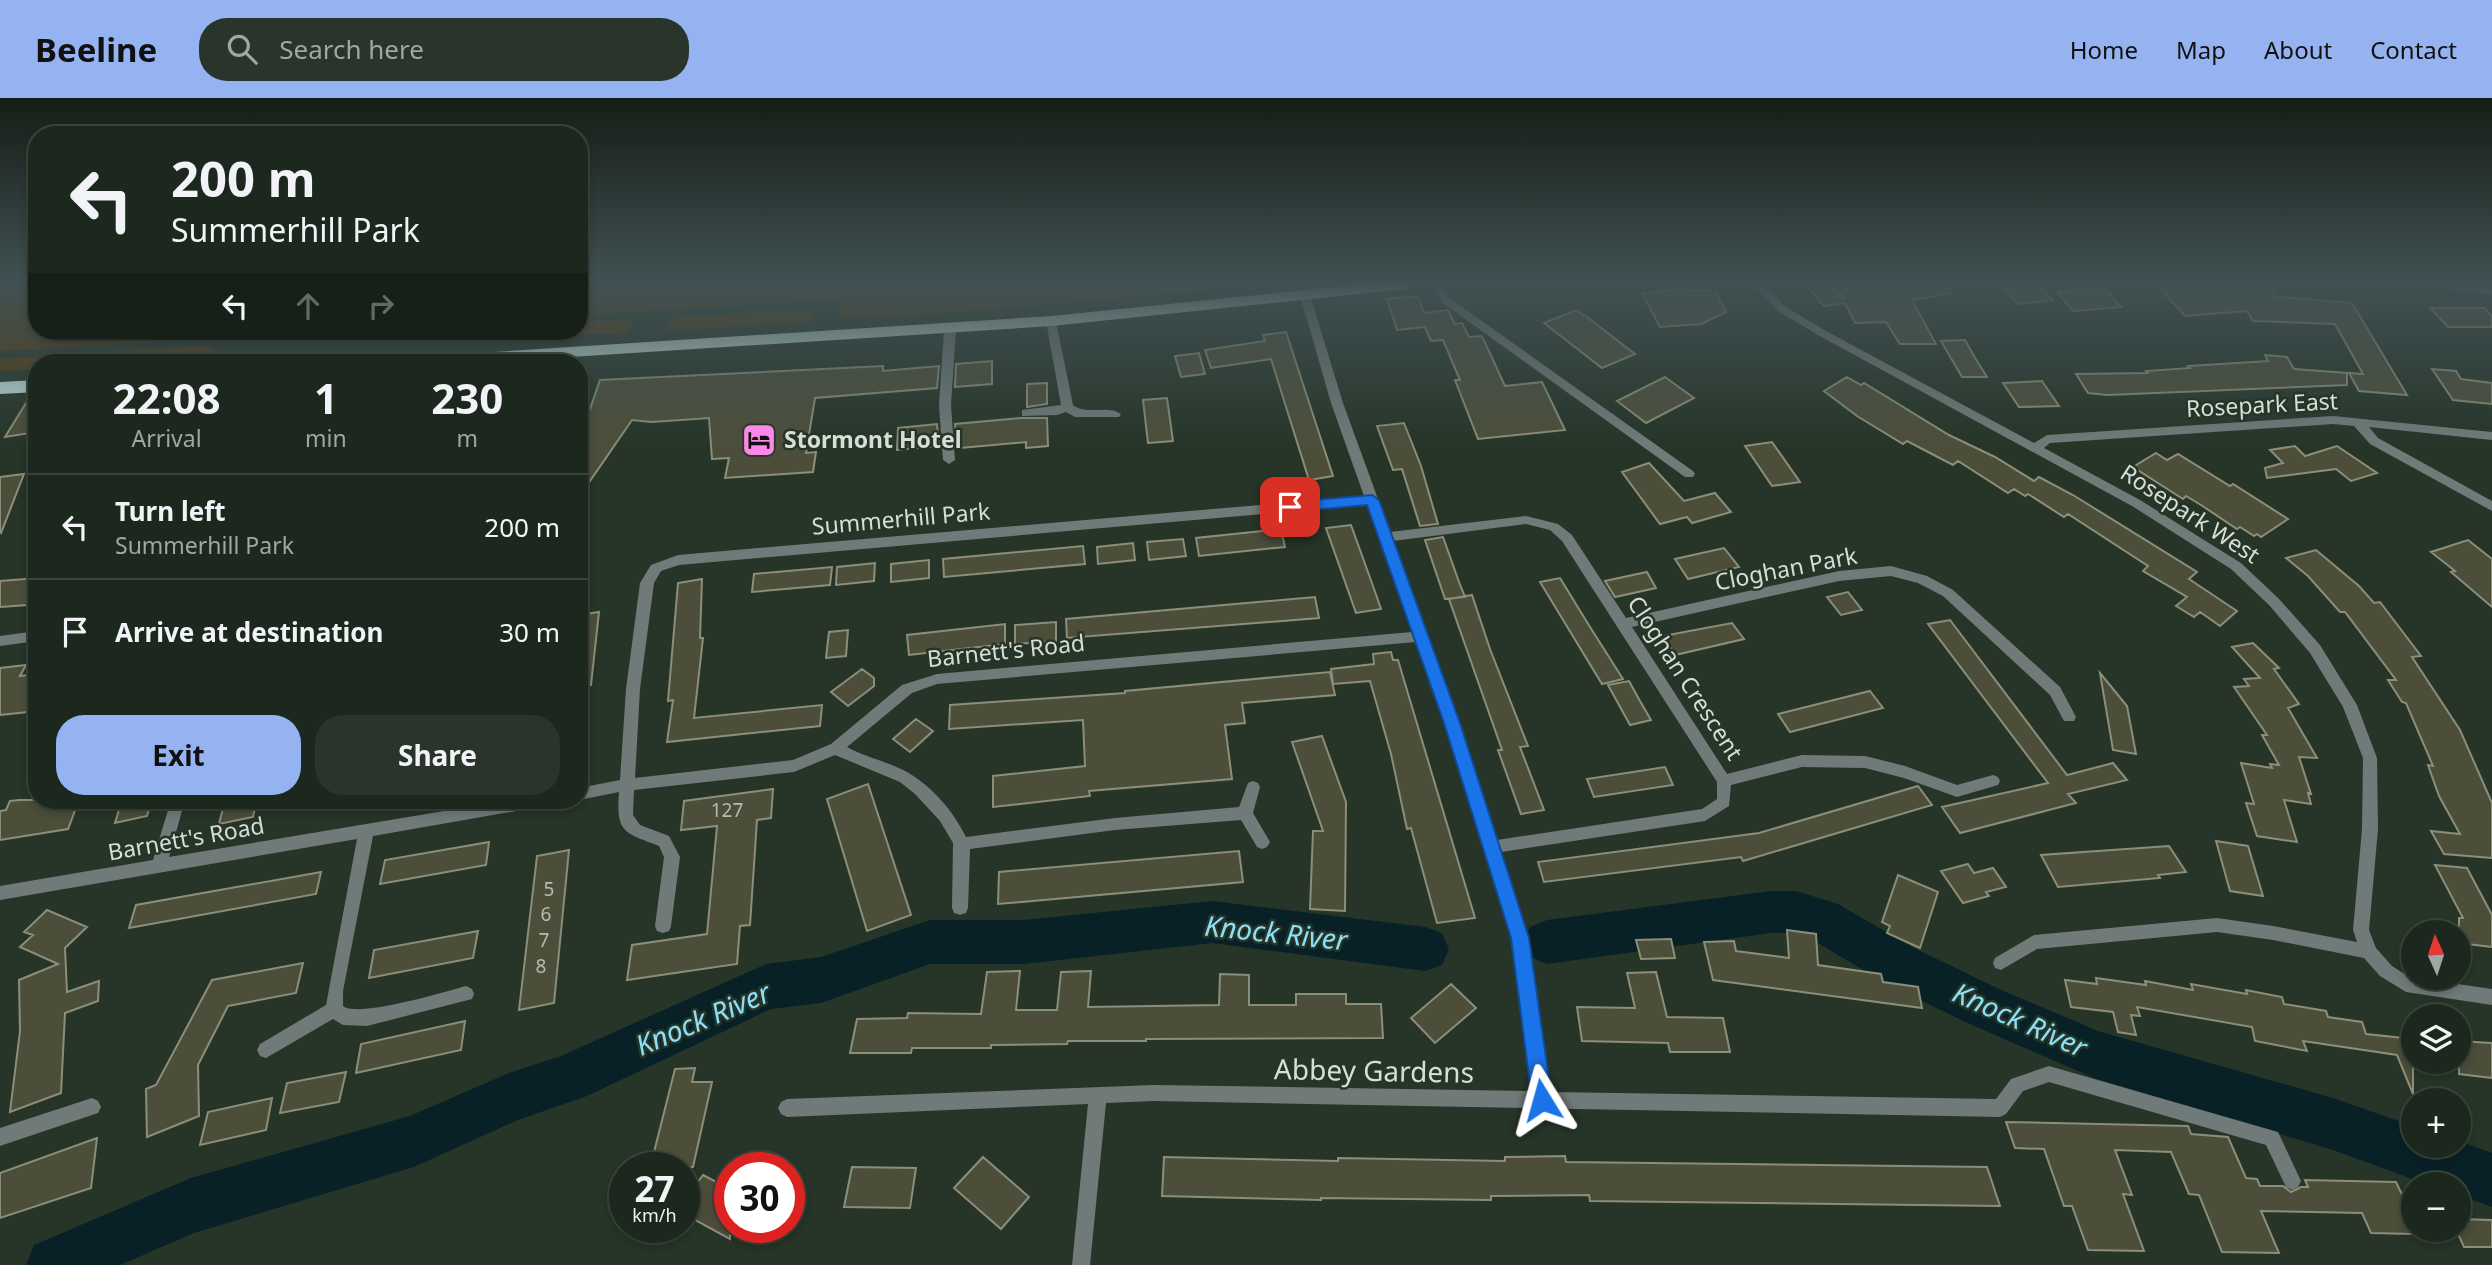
<!DOCTYPE html>
<html lang="en">
<head>
<meta charset="utf-8">
<style>
	body { margin:0; font-family:"Noto Sans",sans-serif; background:#29342b; color:#f1f3f6; height:100vh; display:flex; flex-direction:column; font-size:26px; white-space:nowrap }
	* { box-sizing:border-box; margin:0 }
	p { font-size:23px; color:#a0a6a4 }
	.icon { flex:none; width:38px; height:38px; fill:none; stroke:currentColor; stroke-width:2; stroke-linecap:round; stroke-linejoin:round }
	.map { position:relative; flex:1; overflow:hidden }
	.side { position:absolute; left:28px; top:256px; width:560px; height:455px; display:flex; flex-direction:column; background:#1c281e; border-radius:28px; box-shadow:0 4px 10px #0003,0 0 0 2px #3a443c }
	.side>* { flex:none }
	.top-card { position:absolute; left:28px; top:28px; width:560px; height:214px; border-radius:28px; box-shadow:0 4px 10px #0003,0 0 0 2px #3a443c; background:#1c281e; color:#f1f3f6; overflow:hidden }
	.needle { width:46px; rotate:357deg }
	.controls { position:absolute; left:2401px; top:822px; display:grid; gap:14px }
	.controls a { display:grid; place-items:center; width:70px; height:70px; border-radius:50%; background:#1c281e; box-shadow:0 4px 10px #0003,0 0 0 2px #3a443c; font-size:35px }
	.speed { position:absolute; left:609px; top:1054px; display:flex; gap:14px; font-size:35px; font-weight:700; text-align:center }
	.speed>* { display:grid; place-content:center; width:91px; height:91px; border-radius:50%; background:#1c281e; box-shadow:0 4px 10px #0003,0 0 0 2px #3a443c; line-height:1 }
	.speed small { font-size:18px; font-weight:400 }
	.speed .limit { border:10px solid #d22; background:#fff; color:#111 }
	.pin { position:absolute; display:grid; place-items:center; width:60px; height:60px; color:#fff; margin:-30px; border-radius:14px; box-shadow:0 4px 10px #0006 }
	.me { position:absolute; width:77px; margin:-38px; rotate:352deg; stroke-linejoin:round; filter:drop-shadow(0 0 5px #0008) }
	.turn { display:flex; align-items:center; gap:24px; height:147px; padding:0 28px; font-size:32px }
	.turn .icon { width:91px; height:91px; stroke-width:2.5 }
	.turn b { display:block; font-size:49px; line-height:60px }
	.lanes { display:flex; align-items:center; height:66px; padding:0 28px; background:#0003; justify-content:center; gap:35px; direction:ltr }
	.lanes .off { opacity:.35 }
	.eta { display:flex; justify-content:space-evenly; align-items:center; height:119px; text-align:center }
	.eta b { font-size:42px; font-weight:700; line-height:49px }
	.primary-button { display:flex; gap:14px; margin-top:auto; padding:14px 28px }
	.primary-button a { flex:1; height:80px; border-radius:28px; background:#95b2f1; color:#111; font-size:28px; font-weight:700; line-height:80px; text-align:center }
	.primary-button a+a { background:#29342b; color:#f1f3f6 }
	ul { padding:0; list-style:none }
	li { display:flex; align-items:center; gap:21px; height:105px; padding:0 28px; border-top:2px solid #3a443c }
	li div { flex:1 }
	li b { display:block; font-size:26px }
	li em { font-style:normal }
	header { display:flex; align-items:center; gap:42px; box-sizing:border-box; height:98px; padding:0 35px; background:#95b2f1; color:#111 }
	header strong { font-size:33px }
	nav { display:flex; gap:38px; margin-inline-start:auto; font-size:24px }
	.search { width:490px; height:63px; background:#29342b; display:flex; align-items:center; gap:18px; box-sizing:border-box; padding:0 24px; border-radius:28px; color:#a0a6a4; font-size:26px }
	.map>svg:first-child { display:block }
	.green { fill:#523a0e }
	.lines { fill:none; stroke-linecap:round; stroke-linejoin:round }
	.river { fill:#082127; fill-rule:evenodd }
	.building { fill:#4c4e3a; stroke:#8b8e78; stroke-width:2 }
	.street { fill:#707b79; fill-rule:evenodd }
	.highway { fill:#c7e4de; fill-rule:evenodd }
	.route { fill:#1a73e8; stroke:#114b97; stroke-width:2 }
	.labels { text-anchor:middle; stroke-width:5; stroke-linejoin:round; paint-order:stroke }
	.number-label { font-size:19px; fill:#b4bbb0 }
	.street-label { font-size:23px; fill:#d6dfd7; stroke:#263528 }
	.poi-label { font-size:23px; font-weight:bold; fill:#d6dfd7; stroke:#263528; text-anchor:start }
	.near-water-label { font-size:28px; font-style:italic; fill:#8ae0f8; stroke:#263528 }
	.near-street-label { font-size:28px; fill:#d6dfd7; stroke:#263528 }
</style>
</head>
<body>
<header>
<strong>Beeline</strong>
<div class="search"><svg class="icon" aria-label="search" viewBox="0 0 24 24"><circle cx="10" cy="10" r="6"/><path d="M15 15l6 6"/></svg>Search here</div>
<nav><a>Home</a><a>Map</a><a>About</a><a>Contact</a></nav>
</header>
<div class="map">
<svg width="2492" height="1167" viewBox="0 0 2492 1167">
	<rect width="100%" height="100%" fill="#263528"/>
	<path class="green" d="M0,186h37v47h240l-36,6 -241,14z
		M579,186h694l-287,26 -144,9 -3,-18 -8,-1 -252,15z
		M809,212l6,2 -3,9 -6,1 -136,9 -2,-7 9,-7z
		M625,222l7,2v5l-4,5 -8,1 -139,8 -1,-4 6,-6h93v-9z
		M206,248l9,5 -2,5 -72,6h-104v7l-37,2v-12z"/>
	<g class="lines">
		<path class="river" d="M1771,793h25l42,13 76,44 85,41 99,42 235,67 80,28v20h46v-5l33,12v54l-33,-12v-10h-30l-96,-35 -239,-72 -131,-57 -83,-41 -72,-43 -12,-4h-25l-224,31 -17,-7 -7,-15 7,-15 17,-7z
			M1212,803l213,26 17,6 7,16 -7,16 -17,6 -213,-28 -188,21h-94l-109,39 -50,6 -184,87 -69,24 -104,47 -220,66 -74,32h-94l8,-20 157,-67 219,-62 99,-43 52,-17 205,-92 55,-7 109,-37h94z"/>
	</g>
	<path class="building" d="M1805,186h25l14,16 -5,-9 32,-7 6,3 14,-3h60l1,9 -40,7 24,44h-36l-14,-22 -31,1 -10,-20 -21,3z
		M2000,186h38l15,16 -35,4z
		M2189,188l81,1 7,10 75,6 55,92 -48,-4 -10,-18 14,1 -28,-50 -82,-3 -6,-10 -62,5 -25,-28z
		M2104,190l17,19 -48,4 -16,-19z
		M1673,192l43,1 10,21 -25,12 -41,3 -18,-34z
		M1418,198l6,17 24,-3 7,14 7,-1 7,14 13,-1 23,50 37,-4 23,48 -87,9 -23,-59h5l-17,-40 -12,1 -6,-14 -28,3 -10,-31z
		M2430,210h54l8,8v11h-44z
		M1576,212l11,7 48,37 -33,14 -58,-45z
		M1286,234l47,144 -24,4 -38,-121 -60,9 -6,-18 60,-9 -2,-6z
		M1965,242l9,16 13,21h-25l-21,-36z
		M1199,255l6,21 -24,3 -6,-21z
		M2265,257l22,2 7,12 53,4v12l-239,10 -20,-2 -12,-19 72,-1 -2,-2 44,-3 -2,-2 80,-5z
		M992,263v23l-37,3 1,-23z
		M883,268v5l56,-5 -2,22 -122,10 -9,55 10,-1 -3,20 -88,6 4,-20 -17,1 -3,-41 -57,4 -20,-2 -53,77v-74l11,-14 10,-29z
		M2432,271l24,2 5,8 31,4v21l-39,-4z
		M1665,279l29,21 -48,25 -29,-22z
		M1847,279l14,8 3,-2 85,52 46,22 39,24 5,-4 34,18 124,77 -8,7 48,32 -17,15 -20,-14 -6,5 -18,-11 11,-9 -44,-26 5,-5 -80,-52 -4,3 -36,-23 -3,2 -11,-7 -6,4 -50,-32 -5,4 -46,-24 -4,3 -46,-28 -33,-25z
		M2042,283l17,25 -40,1 -16,-24z
		M1047,285v21l-20,3v-23z
		M31,297h6v37l-32,5z
		M1167,300l6,43 -25,2 -5,-43z
		M1021,320h26l1,28 -22,2v-6l-65,6v-4h-5l-1,-20z
		M1404,325l17,43 17,58 -18,2 -18,-57 -9,1 -16,-44z
		M937,326l2,22 -42,4 1,-22z
		M1772,344l28,40 -28,4 -27,-40z
		M2295,348l10,10 32,-10 40,27 -26,8 -15,-12 -69,9 -2,-10 18,-5 -13,-13z
		M2156,355l11,7 11,-6 52,32 3,-2 55,35 -27,18 -4,-3 -3,2 -14,-9 -3,2 -36,-24 -15,-9 -3,3 -50,-32z
		M1649,365l35,38 31,-8 16,19 -39,11 -5,-6 -27,7 -38,-52z
		M24,376l-23,59 -1,-1v-55z
		M1351,427l22,61 8,23 -25,4 -30,-85z
		M1281,431l4,18 -86,9 -3,-18z
		M1443,439l16,45 6,15 -20,2 -20,-59z
		M1183,441l3,17 -37,4 -2,-18z
		M2468,442l24,19v48l-41,-35 4,-1 -24,-19z
		M1133,445l2,17 -37,4 -1,-17z
		M1083,448l2,18 -141,13 -1,-18z
		M1724,450l15,19 -51,12 -13,-20z
		M2316,452l43,36 15,17 6,-1 41,54 -9,1 48,73 32,73v55l-48,-4 -13,-23 29,3 -21,-38 -11,-31 5,1 -27,-63 -4,-1 -14,-22h8l-51,-68h-5l-32,-36 -22,-18z
		M929,462v18l-38,4v-18z
		M875,465l-1,18 -38,4 1,-18z
		M832,469l-2,18 -78,7 2,-18z
		M1647,474l9,16 -41,9 -10,-16z
		M37,480v12l-9,15 -28,2v-26z
		M1560,480l30,49 33,52 -21,5 -62,-102z
		M702,481l-2,59h3l-9,80 128,-13 -2,21 -153,16 6,-42 -5,1 10,-118z
		M1848,494l14,18 -21,5 -14,-18z
		M1472,497l18,54 38,97 -8,1 24,63 -23,4 -23,-64h4l-53,-151z
		M1315,499l4,21 -252,20 -1,-19z
		M599,514l-8,73 -12,-1v-69z
		M1950,522l117,155 46,-12 14,17 -59,14 8,9 -116,30 -18,-26 106,-24 -120,-159z
		M1056,524v19l-41,3v-19z
		M1732,525l12,16 -69,16 -12,-19z
		M1005,526v20l-96,11 -2,-20z
		M848,532l-2,26 -20,2 3,-26z
		M2253,545l26,25 -5,1 25,35 -11,4 29,50 -18,-1 12,37 -3,-1 3,11 -27,-4 13,42 -40,-6 -11,-33 8,1 -13,-41 31,5 -2,-4 9,1 -17,-30h5l-33,-48 15,-1 -5,-7 16,-1 -28,-31z
		M1391,554l2,8h5l77,258 -38,5 -26,-95 -4,1 -16,-75 -21,-73 -37,3 -2,-15 43,-5 -1,-10z
		M26,567l-6,11 17,-2v37l-37,4v-47z
		M862,571l12,9v8l-26,20 -17,-14z
		M1330,574l5,23 -93,8 3,20 -20,2 7,54 -143,12 1,5 -97,11v-31l92,-10 -2,-46 -134,9 1,-24 175,-12v-2z
		M2100,575l27,33 9,48 -23,-4z
		M1629,583l11,20 11,19 -21,5 -22,-40z
		M1870,593l13,17 -93,24 -12,-18z
		M916,621l17,12 -23,21 -17,-13z
		M1322,638l24,66 -1,109 -35,-2 3,-78h10l-31,-89z
		M1665,669l8,18 -79,12 -7,-18z
		M868,686l43,131 -44,16 -40,-132z
		M1918,688l14,19 -189,56 -2,-4 -197,25 -6,-20 221,-29z
		M773,691l-2,29 -14,2 -7,105 -10,1 -3,38 -110,16 5,-35 75,-11 10,-108 -36,4 3,-29z
		M19,702h60l-11,29 -68,11v-29l6,-1 4,-9z
		M122,702h30l-5,16 -32,7z
		M225,702h32l-4,17 -34,7z
		M2216,743l32,5 15,50 -33,-5z
		M489,744l-3,23 -106,19 5,-24z
		M2169,748l17,26 -28,3 2,3 -102,9 -17,-32z
		M569,752l-15,153 -35,7 18,-154z
		M1239,753l4,31 -245,22 1,-32z
		M1968,766l6,9 19,-5 13,19 -20,5 3,4 -26,7 -22,-32z
		M2435,767l32,3 25,47v32l-33,-4v-25h4z
		M321,774l-5,22 -187,34 7,-23z
		M1898,777l40,17 -18,56 -33,-15 3,-7 -8,-4z
		M47,812l40,17 -22,21 2,44 32,-11 -1,20 -33,12 -4,80 -51,19 10,-81 -1,-51 39,-16 -38,-17 13,-12 -9,-3z
		M1787,832l29,4 2,31 63,9 2,8 35,5 4,21 -209,-28 -9,-38 30,-1 2,10 53,7z
		M478,833l-5,27 -104,20 5,-28z
		M1671,841l4,19 -34,1 -5,-19z
		M303,865l-7,30 -68,13 -30,59 1,51 -52,21 -1,-48 10,-4 56,-105z
		M1020,873l-4,39h41l4,-38 30,-1 -3,36 131,-2 1,-31 29,1v30h47v-11h50v10h35l2,34 -237,1v2h-78l-1,3 -76,1v3h-79l-1,5h-61l7,-34 50,-1 1,-5 73,1 6,-42z
		M1656,874l11,45 56,1 7,34h-60l-2,-9 -86,-2 -5,-34 58,1 -8,-35z
		M2096,880l50,7 -1,-4 48,9 -2,-6 56,10 -1,-4 36,7 2,7 42,7 2,6 34,5 4,12 47,5v55l-16,-39 -94,-14 4,10 -52,-10 -3,-14 -115,-20 3,9 -9,-1 5,20 -18,-3 -5,-20 -42,-5 -6,-27 32,4z
		M1451,886l25,24 -41,35 -24,-25z
		M465,923l-4,29 -105,23 5,-29z
		M2459,943l33,2v35l-33,-4z
		M695,970l-3,14h20l-19,85h-27l-4,-11h-9l22,-87z
		M346,974l-7,30 -59,11 7,-30z
		M272,1000l-6,32 -66,15 8,-33z
		M2006,1024l182,4 3,8 37,3 18,41 11,1 3,7h23l8,6 10,-5h7l-3,-7 91,2 11,23h6v29l-42,-1 -9,-20 -101,-2 18,42 -57,-1 -23,-57 -10,-1 -18,-42 -56,-2 17,45 -9,-1 21,57 -56,-1 -16,-44h-8l-20,-57 -29,-1z
		M97,1040l-6,50 -91,30v-45z
		M1565,1058l1,6 421,5 13,39 -410,-5 -1,-6 -98,1v4l-170,-2v2l-159,-4 2,-39 174,4v-3l167,3v-4z
		M983,1059l46,40 -28,32 -47,-41z
		M852,1069l64,1 -6,40 -66,-1z
		M703,1077l27,14v50l-46,-25v-13z
		M2459,1121l33,1v27h-28l-5,-11z"/>
	<g class="lines">
		<path class="street" d="M1430,186h10l11,15 242,172 2,3 -2,3h-8l-242,-174z
			M1752,186h11l23,23 40,24 208,112 13,-8 286,-19 159,16v8l-123,-13 9,11 114,63v10l-122,-67 -16,-18 -21,-2 -283,19 -6,5 96,52 101,63 38,36 41,46 37,60 20,53 1,71 -9,101 7,18 16,18 17,11 83,12v16l-86,-13 -26,-16 -16,-18 -91,-18 -56,-8 -180,17 -36,21 -6,-2 -2,-5 2,-5 39,-23 183,-17 56,8 84,16 -4,-12 9,-101 1,-71 -20,-51 -33,-54 -41,-48 -38,-36 -99,-63 -314,-171 -40,-24z
			M2432,186h24l36,5v6l-55,-8z
			M1305,194l5,3 33,108 47,129 136,-16 32,8 14,11 54,83 213,-47 52,-5 36,10 26,14 107,97 16,30 -2,4h-10l-14,-26 -107,-99 -25,-13 -27,-7 -52,5 -207,46 95,147 75,-19 63,1 40,10 52,19 36,-10 5,2 2,4 -2,4 -41,12 -53,-19 -39,-10 -63,-1 -71,18 -2,21 -24,15 -204,31 27,86 22,154 446,7 15,-20 38,-13 229,66 23,49 -3,6 -6,3 -6,-3 -20,-42 -217,-63 -26,9 -17,23 -6,3 -846,-16 -48,2 -16,162h-18l16,-161 -301,13 -6,-3 -3,-6 3,-6 6,-3 367,-14 378,6 -20,-153 -67,-215 -29,-81 -479,42 -25,9 -65,54c18,10 38,14 56,23 26,13 50,40 63,67l149,-19 124,-11 9,-24 5,-2 5,2 2,4 -7,26 17,29 -3,5 -5,2 -5,-2 -16,-27 -126,10 -145,19 -2,59 -2,5 -6,2 -6,-2 -2,-5 1,-65 -13,-22 -25,-27 -15,-12 -65,-27 -41,17 -160,18 -1,25 7,10 29,11 11,21 -9,69 -2,5 -6,2 -6,-2 -2,-5 9,-69 -5,-11c-36,-14 -43,-13 -40,-54l-40,8h-1l1,-12 41,-8 6,-91 14,-106 11,-18 27,-10 686,-59 -33,-93 -31,-108zM1367,407l45,127 -475,42 -35,11 -71,59 -38,16 -158,18 5,-89 14,-106 7,-12 18,-6zM1526,426l24,6 12,11 155,241v17l-15,10 -205,31 -38,-117 -66,-182z
			M1051,220l5,3 17,84c13,11 35,-1 48,9l-2,3h-44l-9,-5 -9,3 -35,1v-6l39,-5 -15,-84z
			M950,228l6,3 -5,76 4,55 -6,4 -6,-4 -4,-55 5,-76z
			M37,533v10l-37,5v-10z
			M171,702h14l-16,57 341,-57h42l-2,4 -5,2 -172,30 -30,155v15c15,12 101,-14 123,-20l6,3 2,5 -2,5 -105,27 -24,-1 -10,-6 -67,39 -6,-2 -3,-6 3,-6 66,-39 31,-166 -357,61v-14l153,-26z
			M92,1000l6,3 3,6 -3,6 -98,33v-18z"/>
		<path class="highway" d="M1364,186h50l-8,5 -355,37 -557,36h-86l8,-5 635,-41z
			M37,282v12l-37,2v-12z"/>
	</g>
	<linearGradient id="sky" x2="0" y2="1"><stop stop-color="#151d16"/><stop offset="0.53" stop-color="#415153"/><stop offset="1" stop-color="#415153" stop-opacity="0"/></linearGradient>
	<rect width="2492" height="349" fill="url(#sky)"/>
	<path class="route" d="M1372,397l7,5 81,223 69,215 23,162 -3,7 -7,3 -7,-3 -3,-7 -21,-162 -67,-215 -77,-218 -77,7 -8,-5 8,-5z"/>
	<defs>
		<g id="hotel-square" transform="scale(1.75)"><rect x="-9" y="-9" width="18" height="18" rx="4" fill="#fb87e6" stroke="#263528"/><path d="M-6-4.5h1.5V1H6V5H4.5V3h-9V5H-6ZM-4 0a1.8 1.8 0 1 1 3.6 0ZM.5 0V-2.5h3Q6-2.5 6 0Z" fill="#111"/></g>
	</defs>
	<g fill-rule="evenodd">
		<use href="#hotel-square" x="759" y="342"/>
	</g>
	<g class="labels">
		<g class="number-label">
			<text x="727" y="719">127</text>
			<text x="549" y="798">5</text>
			<text x="546" y="823">6</text>
			<text x="544" y="849">7</text>
			<text x="541" y="875">8</text>
		</g>
		<g class="street-label">
			<text transform="translate(2262 307) rotate(-3)" y="8">Rosepark East</text>
			<text transform="translate(2190 416) rotate(33)" y="8">Rosepark West</text>
			<text transform="translate(901 421) rotate(-5)" y="8">Summerhill Park</text>
			<text transform="translate(1786 471) rotate(-11)" y="8">Cloghan Park</text>
			<text transform="translate(1006 553) rotate(-6)" y="8">Barnett's Road</text>
			<text transform="translate(1685 580) rotate(57)" y="8">Cloghan Crescent</text>
			<text transform="translate(186 741) rotate(-10)" y="8">Barnett's Road</text>
		</g>
		<g class="poi-label">
			<text x="784" y="350">Stormont Hotel</text>
		</g>
		<g class="near-water-label">
			<text transform="translate(1276 835) rotate(6)" y="10">Knock River</text>
			<text transform="translate(703 921) rotate(-23)" y="10">Knock River</text>
			<text transform="translate(2020 922) rotate(24)" y="10">Knock River</text>
		</g>
		<g class="near-street-label">
			<text transform="translate(1374 973) rotate(1)" y="10">Abbey Gardens</text>
		</g>
	</g>
</svg>
<div class="controls">
<a><svg class="needle" viewBox="-14 -14 28 28"><path d="M0-13l5 13h-10z" fill="#e53935"/><path d="M0 13l5-13h-10z" fill="#a0a6a4"/></svg></a>
<a><svg class="icon" aria-label="layers" viewBox="0 0 24 24"><path d="M12 4l9 5-9 5-9-5zM3 14l9 5 9-5"/></svg></a>
<a>+</a>
<a>−</a>
</div>
<div class="speed"><div>27<small>km/h</small></div><div class="limit">30</div></div>
<div class="pin" style="left:1290px;top:409px;background:#d93025"><svg class="icon" aria-label="arrive" viewBox="0 0 24 24"><path d="M6 21V4h12l-3 4 3 4H6"/></svg></div>
<svg class="me" style="left:1542px;top:1002px" viewBox="-20 -20 40 40"><path d="M0-17L14 15 0 8-14 15z" fill="#1a73e8" stroke="#fff" stroke-width="4"/></svg>
<div class="top-card">
<div class="turn"><svg class="icon" aria-label="left" viewBox="0 0 24 24"><path d="M17 20v-9H6M10 6l-5 5 5 5"/></svg><div><b>200 m</b>Summerhill Park</div></div>
<div class="lanes"><svg class="icon" aria-label="left" viewBox="0 0 24 24"><path d="M17 20v-9H6M10 6l-5 5 5 5"/></svg><svg class="icon off" aria-label="ahead" viewBox="0 0 24 24"><path d="M12 20V5M6 11l6-6 6 6"/></svg><svg class="icon off" aria-label="right" viewBox="0 0 24 24"><path d="M7 20v-9h11M14 6l5 5-5 5"/></svg></div>
</div>
<section class="side">
<div class="eta">
<div><b>22:08</b><p>Arrival</p></div>
<div><b>1</b><p>min</p></div>
<div><b>230</b><p>m</p></div>
</div>
<ul>
<li><svg class="icon" aria-label="left" viewBox="0 0 24 24"><path d="M17 20v-9H6M10 6l-5 5 5 5"/></svg><div><b>Turn left</b><p>Summerhill Park</p></div><em>200 m</em></li>
<li><svg class="icon" aria-label="arrive" viewBox="0 0 24 24"><path d="M6 21V4h12l-3 4 3 4H6"/></svg><div><b>Arrive at destination</b></div><em>30 m</em></li>
</ul>
<div class="primary-button"><a>Exit</a><a>Share</a></div>
</section>
</div>
</body>
</html>
